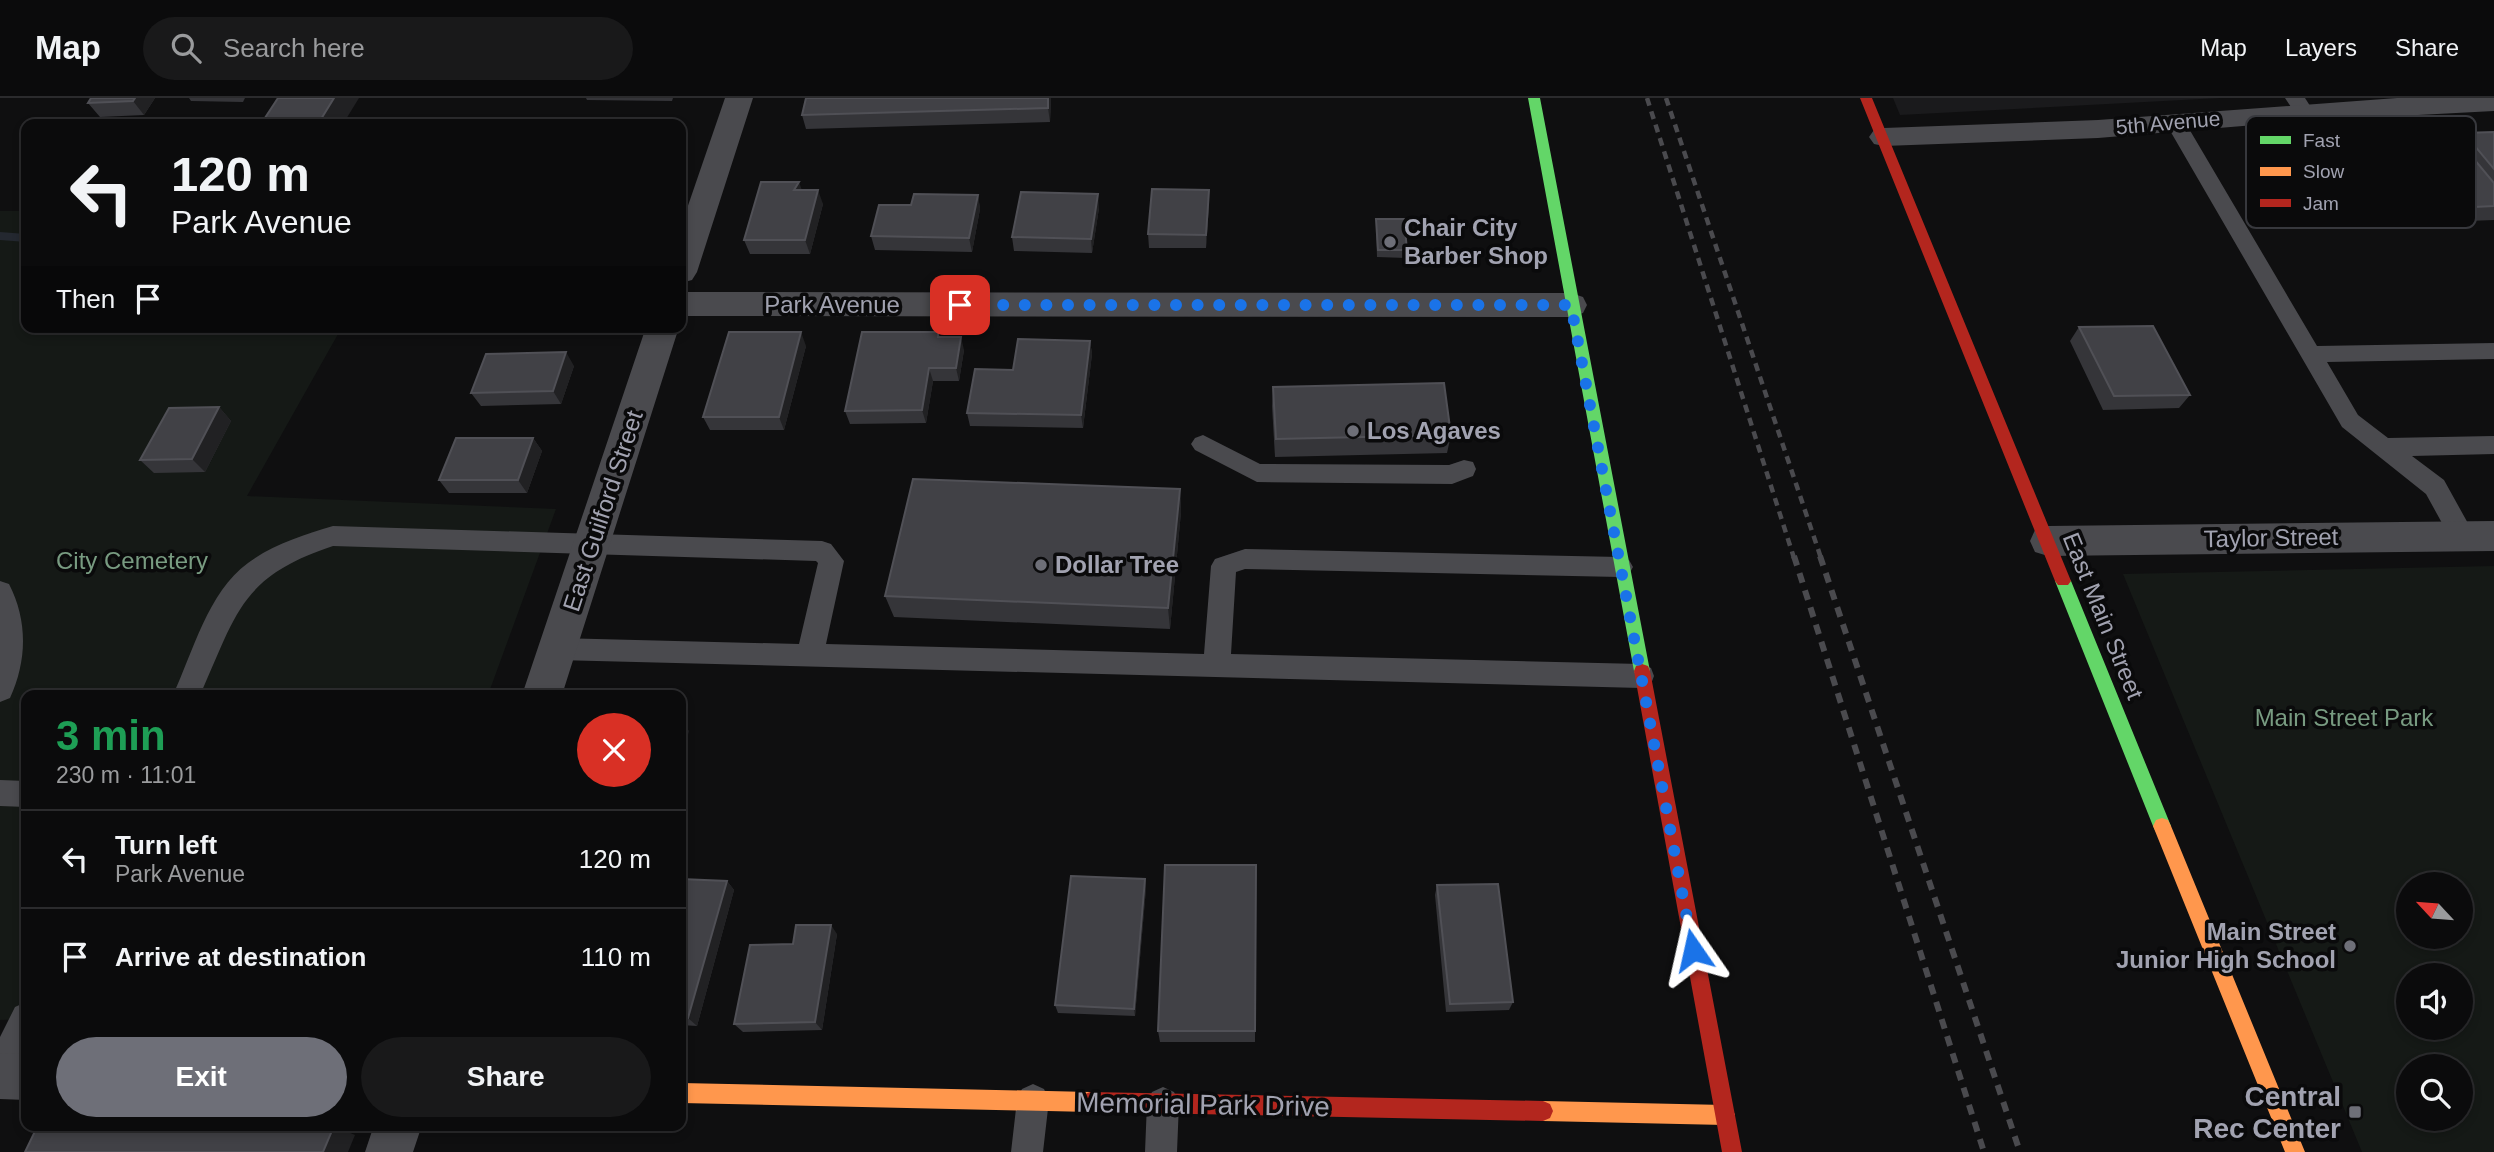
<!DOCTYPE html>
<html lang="en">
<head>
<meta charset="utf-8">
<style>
	body { margin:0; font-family:Helvetica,sans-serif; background:#19191a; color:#f1f3f6; height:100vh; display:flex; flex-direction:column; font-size:26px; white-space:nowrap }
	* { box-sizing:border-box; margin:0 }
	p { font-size:23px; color:#9a9b9d }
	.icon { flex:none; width:38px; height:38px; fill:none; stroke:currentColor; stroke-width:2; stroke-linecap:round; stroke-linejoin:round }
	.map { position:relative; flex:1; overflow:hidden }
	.sheet { position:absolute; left:21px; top:592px; width:665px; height:441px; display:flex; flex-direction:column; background:#0b0b0c; border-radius:14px; box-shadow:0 4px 10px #0003,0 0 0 2px #2b2b2d }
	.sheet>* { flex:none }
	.guide { position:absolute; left:21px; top:21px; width:665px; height:214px; border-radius:14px; box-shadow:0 4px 10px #0003,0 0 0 2px #2b2b2d; background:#0b0b0c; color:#f1f3f6; overflow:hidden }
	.needle { width:46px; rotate:296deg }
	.buttons { position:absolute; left:2396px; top:774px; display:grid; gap:14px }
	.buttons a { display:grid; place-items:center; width:77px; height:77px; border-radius:50%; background:#0b0b0c; box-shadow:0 4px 10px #0003,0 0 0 2px #2b2b2d; font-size:35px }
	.pin { position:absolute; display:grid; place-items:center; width:60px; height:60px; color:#fff; margin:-30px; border-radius:14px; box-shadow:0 4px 10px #0006 }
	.me { position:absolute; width:77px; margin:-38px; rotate:349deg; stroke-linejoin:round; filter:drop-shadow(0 0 5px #0008) }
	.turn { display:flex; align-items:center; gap:24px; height:147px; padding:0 35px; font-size:32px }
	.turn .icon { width:91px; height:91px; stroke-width:2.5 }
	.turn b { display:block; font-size:49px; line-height:60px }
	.then { display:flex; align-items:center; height:66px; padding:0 35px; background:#0003; gap:14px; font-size:26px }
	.round { display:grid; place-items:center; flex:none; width:74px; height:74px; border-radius:37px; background:#19191a }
	.overview { display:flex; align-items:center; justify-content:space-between; height:119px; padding:0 35px }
	h1 { font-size:42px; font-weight:600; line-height:52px; color:#1e9e55 }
	.button { display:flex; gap:14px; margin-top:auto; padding:14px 35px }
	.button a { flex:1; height:80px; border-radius:42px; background:#6e6f78; color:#fff; font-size:28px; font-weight:600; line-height:80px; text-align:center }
	.button a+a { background:#19191a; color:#f1f3f6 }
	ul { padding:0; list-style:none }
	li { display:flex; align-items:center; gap:21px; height:98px; padding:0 35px; border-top:2px solid #2b2b2d }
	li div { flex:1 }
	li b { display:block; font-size:26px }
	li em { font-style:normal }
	header { display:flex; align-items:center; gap:42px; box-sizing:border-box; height:98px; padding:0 35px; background:#0b0b0c; border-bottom:2px solid #2b2b2d }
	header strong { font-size:33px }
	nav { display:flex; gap:38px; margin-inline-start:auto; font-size:24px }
	.search { width:490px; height:63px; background:#19191a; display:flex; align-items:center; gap:18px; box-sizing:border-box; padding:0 24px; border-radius:38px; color:#9a9b9d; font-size:26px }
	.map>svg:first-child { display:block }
	.built { fill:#1a1a1c }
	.green { fill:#151916; fill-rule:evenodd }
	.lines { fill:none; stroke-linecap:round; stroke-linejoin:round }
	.stream { fill:#242830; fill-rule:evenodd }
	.lane { fill:#4a4a4e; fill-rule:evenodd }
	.street { fill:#4a4a4e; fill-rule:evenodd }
	.fast { fill:#63d668; fill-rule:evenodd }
	.slow { fill:#ff974d; fill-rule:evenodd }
	.jam { fill:#b3261e; fill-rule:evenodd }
	.rail-far1 { stroke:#4a4a4e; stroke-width:4.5; stroke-dasharray:8 6; stroke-linecap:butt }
	.rail { stroke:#4a4a4e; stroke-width:6; stroke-dasharray:10 8; stroke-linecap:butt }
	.wall { fill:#353539 }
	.shaded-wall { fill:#212123 }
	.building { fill:#414146; stroke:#505056; stroke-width:2 }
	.route { stroke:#1a73e8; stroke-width:12; stroke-dasharray:0 21.6 }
	.poi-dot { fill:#6e6f78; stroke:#0a0a0b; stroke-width:2.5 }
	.labels { text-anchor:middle; stroke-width:7; stroke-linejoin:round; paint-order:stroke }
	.far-street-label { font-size:21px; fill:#a1a2b0; stroke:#0a0a0b }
	.poi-label { font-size:24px; font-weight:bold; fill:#a1a2b0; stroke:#0a0a0b; text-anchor:start }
	.street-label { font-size:24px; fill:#a1a2b0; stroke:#0a0a0b }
	.park-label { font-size:24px; fill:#789b81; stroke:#0a0a0b }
	.near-poi-label { font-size:28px; font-weight:bold; fill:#a1a2b0; stroke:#0a0a0b; text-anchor:end }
	.near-street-label { font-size:28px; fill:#a1a2b0; stroke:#0a0a0b }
	.key { fill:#0a0a0b; stroke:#37383d; stroke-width:2 }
	.key-label { font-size:19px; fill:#a1a2b0 }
</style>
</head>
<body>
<header>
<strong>Map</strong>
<div class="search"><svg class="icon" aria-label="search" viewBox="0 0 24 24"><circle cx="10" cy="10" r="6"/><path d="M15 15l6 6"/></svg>Search here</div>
<nav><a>Map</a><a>Layers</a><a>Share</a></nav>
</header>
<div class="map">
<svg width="2494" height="1054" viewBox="0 0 2494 1054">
	<rect width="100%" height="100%" fill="#0f0f10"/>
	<path class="built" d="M1893,0h327l-320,17z"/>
	<path class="green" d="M0,113h26v116h316l-95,169 309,13 -68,186h-462v324l-26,1z
		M2494,468v586h-132l-239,-578zM2408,786h52v52h-52zM2408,877h52v52h-52zM2408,968h52v52h-52z"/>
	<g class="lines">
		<path class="stream" d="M0,134l26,2v8l-26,-2z"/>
		<path class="lane" d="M2285,0h20l9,14 -3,4h-14z
			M2175,18l7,2 3,4 132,224 177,-3v16l-167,3 31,53 30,23 106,-2v18l-82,2 32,24 31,56 -4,7 -9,3 -9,-3 -27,-49 -84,-67 -177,-305 3,-4z
			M1203,337l57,29 189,1 15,-5 9,2 3,7 -3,7 -21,8 -195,-2 -62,-32 -4,-6 4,-6z
			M333,428l489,15 9,3 13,17 -18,83 378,10 7,-88 4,-7 30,-10 375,8 9,3 4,7 -4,7 -9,3 -375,-8 -9,3 -5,82 410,10 10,4 3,8 -3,8 -10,4 -1084,-28 -9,-3 -4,-8 4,-8 9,-3 242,6 19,-81 -2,-2 -483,-15c-93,31 -96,67 -133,149h-27c20,-43 35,-103 75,-132 25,-19 56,-28 85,-37z
			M0,483l9,3c19,37 18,77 1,114l-10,4z
			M0,682l26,1v26l-26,-1z
			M26,904v49l-15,31 -11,5v-50l15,-30z
			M1033,986l11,5 5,11 -6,52h-32l6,-52 5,-11z
			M1163,989l11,5 5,11 -2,49h-32l2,-49 5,-11z"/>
		<path class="street" d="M725,0h28l-56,174 -5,8 -11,3v-57z
			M2397,0h97v13l-190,10 -206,17 -214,8 -10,-2 -5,-7 5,-7 10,-2 214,-8z
			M681,194l890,1 12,4 4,8 -4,8 -12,4 -890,-1z
			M646,229h33l-117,368h-40z
			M2494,423v30l-446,5 -13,-4 -5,-11 5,-11 13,-4z
			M0,955l26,1v46l-26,-1z
			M374,1027h48l-9,27h-48z"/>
		<path class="fast" d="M1528,0h12l110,573 -2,5 -6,2 -6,-2 -2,-5z
			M2063,477l5,2 3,4 100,245 -3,6 -6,2 -6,-2 -3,-6 -98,-245 3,-4z"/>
		<path class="slow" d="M2162,720l6,2 3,6 134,326h-20l-132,-326 3,-6z
			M681,985l409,9 7,3 3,7 -3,7 -7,3 -409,-9z
			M1543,1003l182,4 7,3 3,7 -3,7 -7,3 -182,-4 -7,-3 -3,-7 3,-7z"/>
		<path class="jam" d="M1860,0h12l199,483 -3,4h-10l-3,-4z
			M1642,566l6,2 2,5 92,481h-20l-88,-481 2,-5z
			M1090,994l453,9 7,3 3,7 -3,7 -7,3 -453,-9 -7,-3 -3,-7 3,-7z"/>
		<path class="rail-far1" d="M1647,0l147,460
			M1666,0l155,460"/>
		<path class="rail" d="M1794,458l190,596
			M1820,458l200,596"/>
	</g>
	<path class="wall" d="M155,0l-11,17 -44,2 -12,-14z
		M189,0h56l-2,4 -52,-1z
		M586,0h87l-1,3 -85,-1z
		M806,0h245l-1,24 -244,7 -4,-14z
		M2494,34v88l-53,2 -41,-50 -13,1 26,33 -13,14 -62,3 -42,-59 11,-14h62l11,-12 78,2 6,-7z
		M802,92l21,14 -13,50h-60l-6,-14z
		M1209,92v14l-3,44h-57l-1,-14z
		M978,97l2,14 -8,43 -97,-2 -4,-14 40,-31z
		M1099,110l-7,45 -78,-2 -2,-14z
		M1376,121l31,31 -1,8 -29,-1 -1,-31z
		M510,229h80l-1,5h-76z
		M2079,229l111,68 -11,13 -76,2 -33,-69z
		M938,234l2,5 24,13 -5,31h-26l-7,42 -76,1 -5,-13z
		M1090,243l2,13 -9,74 -113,-2 -3,-13 46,-43z
		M806,248l-22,84h-74l-7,-13z
		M574,268l-13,38 -80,2 -10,-13z
		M1273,289l178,48 -4,18 -172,4 -3,-51z
		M219,309l12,14 -26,51 -51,1 -14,-13z
		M533,340l9,13 -15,42h-78l-10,-13z
		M1180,391l1,23 -11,117 -276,-12 -9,-21z
		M1256,767l-1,177h-95l-2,-11z
		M681,781l46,2 7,9 -37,136 -16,-1z
		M1145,781l1,9 -11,128 -77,-3 -3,-8z
		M1437,787l76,117 -4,8 -63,2 -11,-117z
		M837,836l-15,96 -79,2 -9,-8 59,-80z"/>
	<path class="shaded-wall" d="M135,0h20l-11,17 -11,-14z
		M334,0h25l-16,26h-25z
		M1048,0h3l-1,24 -2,-14z
		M799,84l5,14 -10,-6z
		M818,92l5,14 -13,50 -5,-14z
		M1209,92v14l-3,44v-13z
		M1098,96l1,14 -7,45 -1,-14z
		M978,97l2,14 -8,43 -3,-14z
		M801,234l5,14 -22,84 -5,-13z
		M961,239l3,13 -5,31 -3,-13z
		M1090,243l2,13 -9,74 -2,-13z
		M566,254l8,14 -13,38 -8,-13z
		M929,270l4,13 -7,42 -4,-13z
		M219,309l12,14 -26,51 -13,-13z
		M533,340l9,13 -15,42 -9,-13z
		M1180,391l1,23 -11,117 -2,-21z
		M681,622l8,11 -8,31z
		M1145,781l1,9 -11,128 -1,-7z
		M727,783l7,9 -37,136 -9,-8z
		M831,827l6,9 -15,96 -7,-8z
		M334,1028l21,9 -7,17h-25z"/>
	<path class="building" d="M91,0h44l-2,3 -45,2z
		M278,0h56l-16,26h-57z
		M806,0h242v10l-246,7z
		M2494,34v37l-30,-36z
		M2454,37l40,48v23l-40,2 -41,-50 -17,1 -16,-21z
		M761,84h38l-5,8h24l-13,50h-61z
		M1152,91l57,1 -3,45 -58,-1z
		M1021,94l77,2 -7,45 -79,-2z
		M914,96l64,1 -9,43 -98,-2 8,-31h32z
		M1376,121h28l3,31h-29z
		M2153,228l37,69 -76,1 -35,-69z
		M729,234h72l-22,85h-76z
		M862,234h76v5h23l-5,31h-27l-7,42 -77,1z
		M1018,241l72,2 -9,74 -114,-2 8,-44 38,1z
		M566,254l-13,39 -82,2 15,-39z
		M1444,285l7,52 -175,4 -3,-52z
		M219,309l-27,52 -52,1 29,-52z
		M456,340h77l-15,42h-79z
		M913,381l267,10 -12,119 -283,-12z
		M1165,767h91l-1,166h-97z
		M1071,778l74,3 -11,130 -79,-4z
		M681,781l46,2 -39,137h-7z
		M1498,786l15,118 -63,2 -13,-119z
		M796,827h35l-16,97 -81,2 16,-79 43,-1z
		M38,1027h283l13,1 -11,26h-298z"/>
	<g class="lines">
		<path class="route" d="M960,207h611l122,645"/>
	</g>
	<g class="poi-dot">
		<circle cx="1390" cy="144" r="7"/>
		<circle cx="1353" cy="333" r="7"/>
		<circle cx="1041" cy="467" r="7"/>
		<circle cx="2350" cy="848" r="7"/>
		<rect x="2348" y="1007" width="14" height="14" rx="3.5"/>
	</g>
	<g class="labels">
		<g class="far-street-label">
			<text transform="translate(2168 25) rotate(-5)" y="7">5th Avenue</text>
		</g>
		<g class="poi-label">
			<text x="1404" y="138">Chair City<tspan x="1404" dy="28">Barber Shop</tspan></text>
			<text x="1367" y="341">Los Agaves</text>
			<text x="1055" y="475">Dollar Tree</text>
			<text x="2336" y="842" text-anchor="end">Main Street<tspan x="2336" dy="28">Junior High School</tspan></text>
		</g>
		<g class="street-label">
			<text x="832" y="215">Park Avenue</text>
			<text transform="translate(603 413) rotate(-72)" y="8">East Guilford Street</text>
			<text transform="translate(2271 440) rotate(-1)" y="8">Taylor Street</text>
			<text transform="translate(2103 518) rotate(68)" y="8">East Main Street</text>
		</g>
		<g class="park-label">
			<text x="132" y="471">City Cemetery</text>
			<text x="2344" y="628">Main Street Park</text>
		</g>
		<g class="near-poi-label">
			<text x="2341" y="1008">Central<tspan x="2341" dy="32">Rec Center</tspan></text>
		</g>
		<g class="near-street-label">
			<text transform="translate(1203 1006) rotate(1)" y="10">Memorial Park Drive</text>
		</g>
	</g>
	<rect x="2246" y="18" width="230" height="112" rx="10" class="key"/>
	<rect x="2260" y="38" width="31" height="8" fill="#63d668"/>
	<rect x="2260" y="69" width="31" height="9" fill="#ff974d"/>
	<rect x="2260" y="101" width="31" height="8" fill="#b3261e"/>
	<g class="key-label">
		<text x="2303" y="49">Fast</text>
		<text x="2303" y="80">Slow</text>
		<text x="2303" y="112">Jam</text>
	</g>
</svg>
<div class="buttons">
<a><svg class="needle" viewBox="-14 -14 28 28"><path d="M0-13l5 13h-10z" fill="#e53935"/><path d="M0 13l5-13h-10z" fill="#9a9b9d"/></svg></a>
<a><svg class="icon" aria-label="sound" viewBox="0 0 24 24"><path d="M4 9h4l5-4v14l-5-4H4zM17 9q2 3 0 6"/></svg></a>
<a><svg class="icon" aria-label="search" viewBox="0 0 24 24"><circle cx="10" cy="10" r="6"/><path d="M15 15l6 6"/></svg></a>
</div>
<div class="pin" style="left:960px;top:207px;background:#d93025"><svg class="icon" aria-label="arrive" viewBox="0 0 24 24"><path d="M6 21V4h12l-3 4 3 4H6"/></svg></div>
<svg class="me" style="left:1693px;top:852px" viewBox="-20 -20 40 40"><path d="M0-17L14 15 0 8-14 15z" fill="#1a73e8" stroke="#fff" stroke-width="4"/></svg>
<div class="guide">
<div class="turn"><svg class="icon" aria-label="left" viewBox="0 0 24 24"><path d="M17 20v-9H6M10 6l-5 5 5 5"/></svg><div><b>120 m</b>Park Avenue</div></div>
<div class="then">Then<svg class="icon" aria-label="arrive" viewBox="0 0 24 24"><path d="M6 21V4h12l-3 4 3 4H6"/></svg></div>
</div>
<section class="sheet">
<div class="overview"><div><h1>3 min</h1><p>230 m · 11:01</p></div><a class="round" style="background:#d93025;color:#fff"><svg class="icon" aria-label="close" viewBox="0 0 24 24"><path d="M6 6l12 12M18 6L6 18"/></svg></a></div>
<ul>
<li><svg class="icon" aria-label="left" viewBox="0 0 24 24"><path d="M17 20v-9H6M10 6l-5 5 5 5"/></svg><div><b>Turn left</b><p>Park Avenue</p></div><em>120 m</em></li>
<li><svg class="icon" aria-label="arrive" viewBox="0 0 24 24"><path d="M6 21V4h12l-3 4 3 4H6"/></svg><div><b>Arrive at destination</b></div><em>110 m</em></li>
</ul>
<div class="button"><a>Exit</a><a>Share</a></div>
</section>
</div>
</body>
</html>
